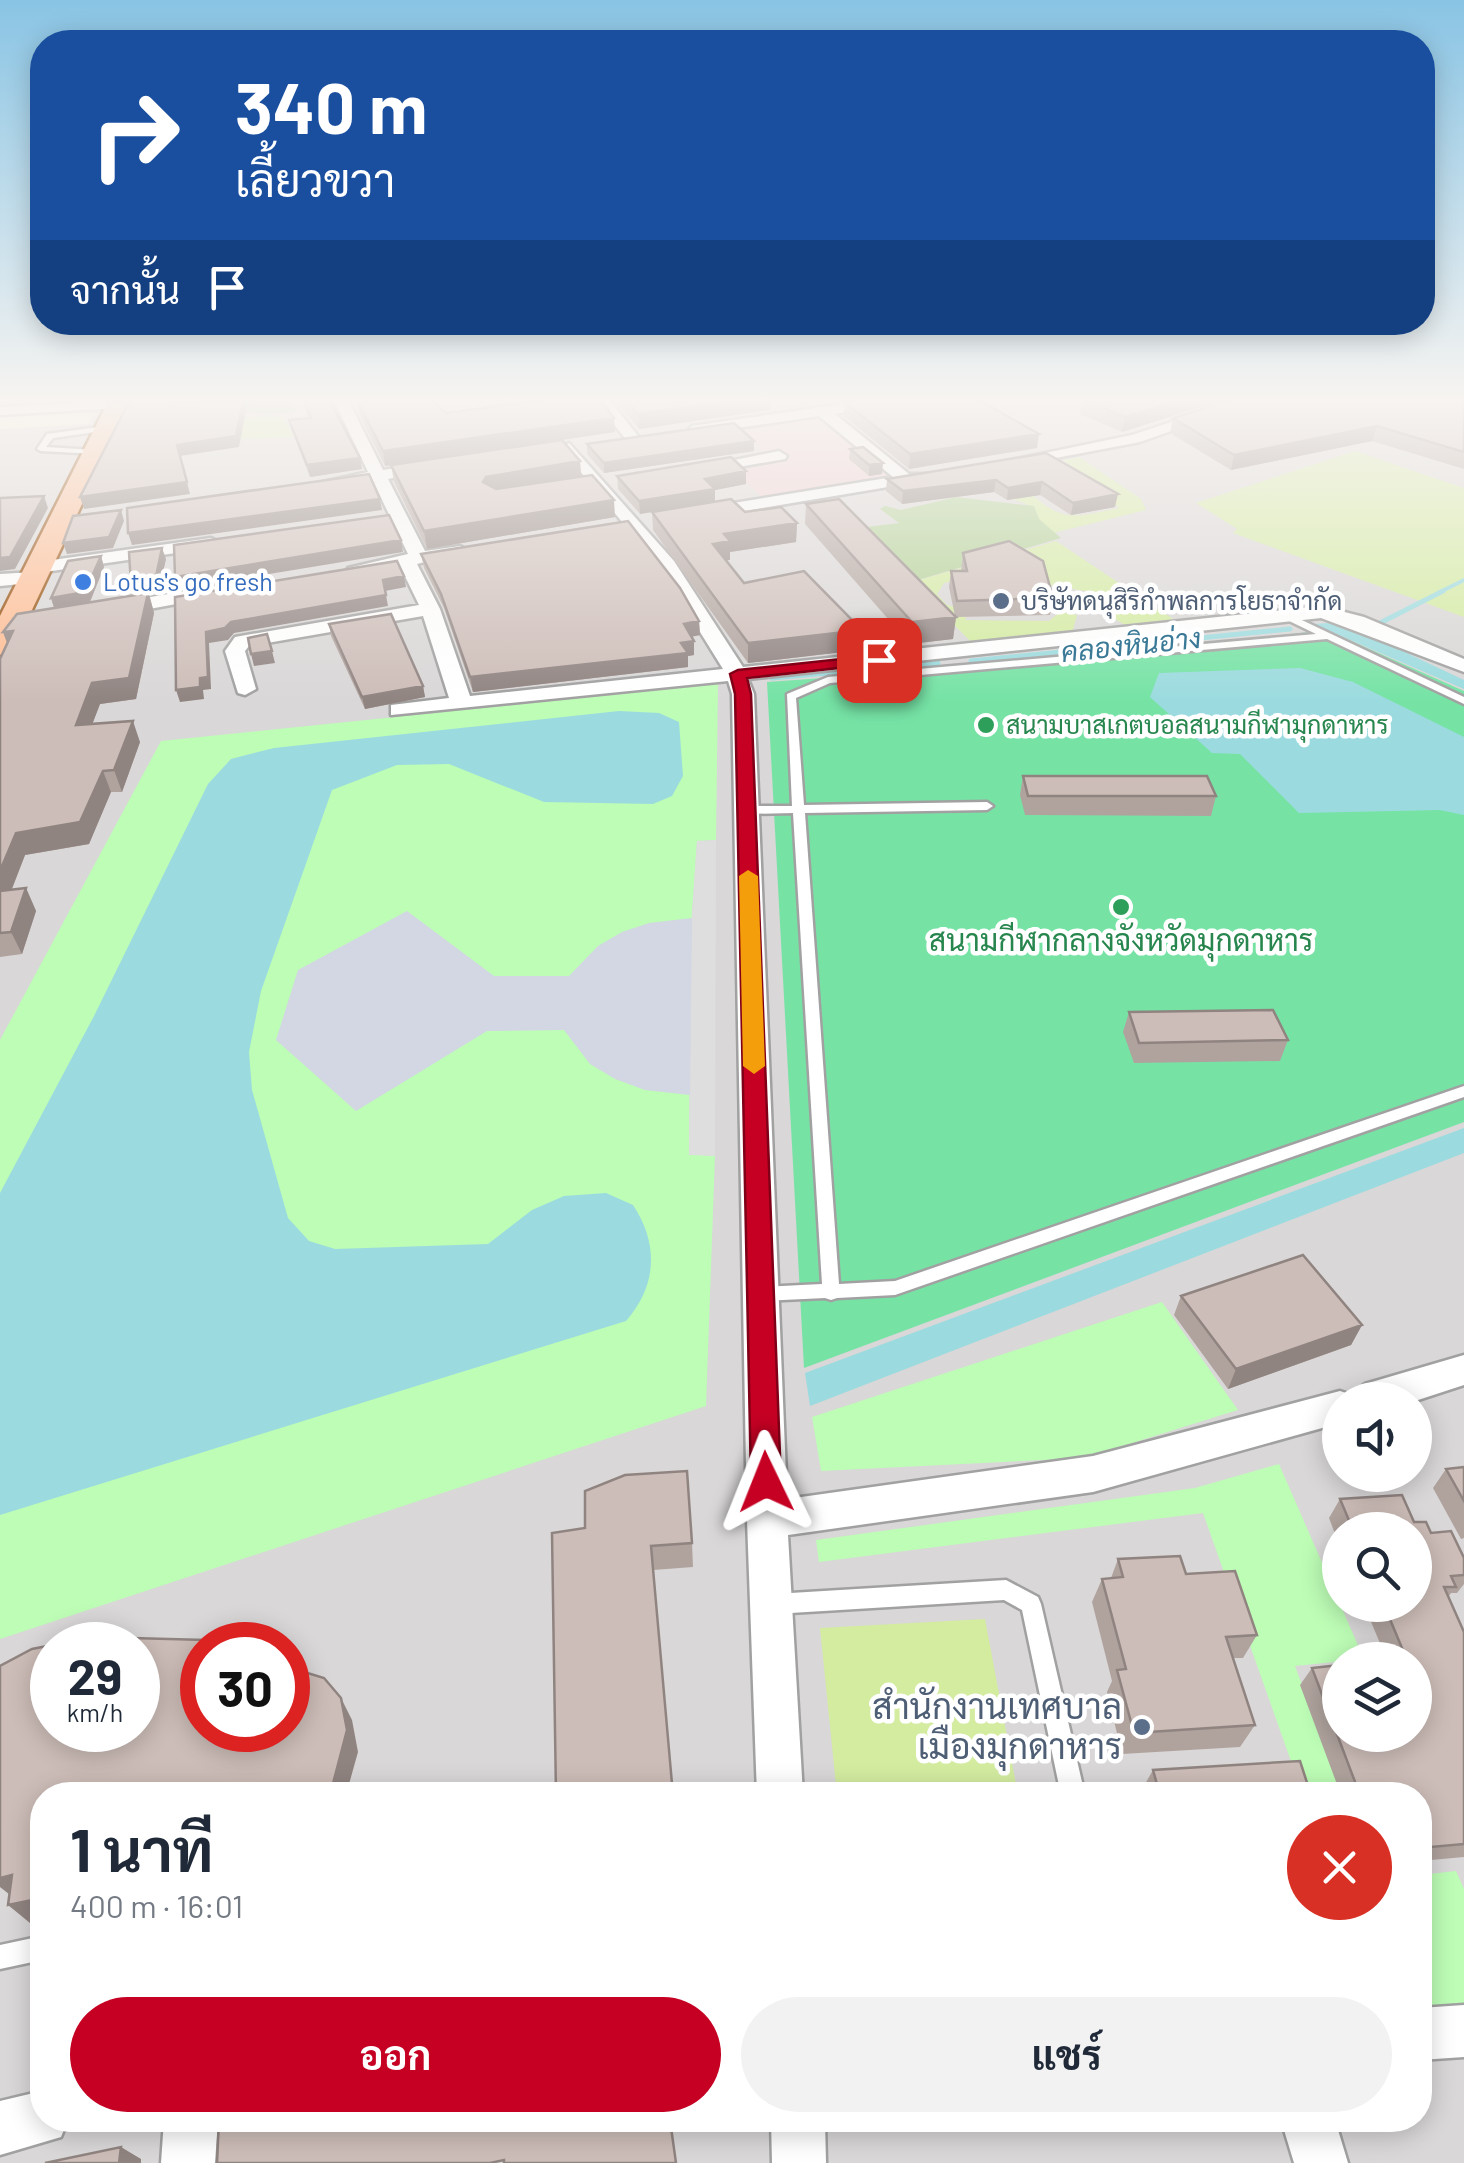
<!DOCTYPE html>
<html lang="th">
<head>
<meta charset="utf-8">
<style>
	body { margin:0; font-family:Barlow,Sarabun,sans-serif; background:#f2f2f3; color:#1f2937; height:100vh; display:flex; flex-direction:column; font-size:38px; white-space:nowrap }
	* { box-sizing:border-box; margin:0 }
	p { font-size:32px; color:#747a83 }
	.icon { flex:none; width:55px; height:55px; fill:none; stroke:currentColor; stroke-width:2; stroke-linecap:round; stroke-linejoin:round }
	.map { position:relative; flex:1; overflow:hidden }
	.sheet { position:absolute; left:30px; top:1782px; width:1402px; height:350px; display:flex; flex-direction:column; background:#fff; border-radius:40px; box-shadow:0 5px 25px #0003 }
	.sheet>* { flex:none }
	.hud { position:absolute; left:30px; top:30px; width:1405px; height:305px; border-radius:40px; box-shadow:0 5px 25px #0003; background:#1a4fa0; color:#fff; overflow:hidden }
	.buttons { position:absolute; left:1322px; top:1382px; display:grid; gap:20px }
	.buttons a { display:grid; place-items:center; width:110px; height:110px; border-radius:50%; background:#fff; box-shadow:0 5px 25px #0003; font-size:50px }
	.speed { position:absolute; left:30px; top:1622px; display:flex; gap:20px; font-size:50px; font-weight:700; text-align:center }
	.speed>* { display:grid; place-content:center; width:130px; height:130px; border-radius:50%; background:#fff; box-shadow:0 5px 25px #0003; line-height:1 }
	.speed small { font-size:25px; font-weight:400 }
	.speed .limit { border:15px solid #d22; background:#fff; color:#111 }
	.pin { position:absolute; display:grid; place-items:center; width:85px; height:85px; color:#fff; margin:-42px; border-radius:20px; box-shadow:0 5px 15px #0006 }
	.me { position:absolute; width:110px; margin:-55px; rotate:358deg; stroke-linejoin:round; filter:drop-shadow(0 0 8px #0008) }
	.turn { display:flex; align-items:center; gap:35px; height:210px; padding:0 40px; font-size:45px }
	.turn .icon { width:130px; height:130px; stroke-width:2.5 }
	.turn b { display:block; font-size:70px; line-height:85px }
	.then { display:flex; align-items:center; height:95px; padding:0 40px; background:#0003; gap:20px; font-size:38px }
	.round { display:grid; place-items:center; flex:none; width:105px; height:105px; border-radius:52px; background:#f2f2f3 }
	.summary { display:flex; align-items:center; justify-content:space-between; height:170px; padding:0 40px }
	h1 { font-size:60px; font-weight:700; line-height:75px }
	.button { display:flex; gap:20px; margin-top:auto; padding:20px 40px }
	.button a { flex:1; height:115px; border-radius:60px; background:#c50023; color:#fff; font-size:40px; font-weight:700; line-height:115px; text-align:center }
	.button a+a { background:#f2f2f3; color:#1f2937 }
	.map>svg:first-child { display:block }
	.residential { fill:#d9d7d7; fill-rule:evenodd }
	.commercial { fill:#f0ccd1 }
	.education { fill:#fff8d6 }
	.grass { fill:#d3eca0 }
	.forest { fill:#aed090 }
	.park { fill:#bdfdb6 }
	.pitch { fill:#76e3a5 }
	.parking { fill:#dedede }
	.plaza { fill:#d3d6e3 }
	.water { fill:#9bdbdf }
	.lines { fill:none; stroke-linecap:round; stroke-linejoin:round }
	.stream-far1 { stroke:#9bdbdf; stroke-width:4 }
	.stream { stroke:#9bdbdf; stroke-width:5 }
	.service-casing { stroke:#a1a1a1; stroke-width:5 }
	.minor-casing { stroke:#a1a1a1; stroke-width:5 }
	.primary-casing { stroke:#914700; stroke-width:5 }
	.service { fill:#fff; fill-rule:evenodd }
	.minor { fill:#fff; fill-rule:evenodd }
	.primary { fill:#ffbc92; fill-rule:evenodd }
	.wall { fill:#b0a39e }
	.shaded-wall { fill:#908481 }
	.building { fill:#cdbdb8; stroke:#908481; stroke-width:2.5 }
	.route { fill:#c50023; stroke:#800017; stroke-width:2.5 }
	.slow { fill:#f59e0b }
	.shop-dot { fill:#3f7fe0; stroke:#fff; stroke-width:4 }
	.service-dot { fill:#5c6f8a; stroke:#fff; stroke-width:4 }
	.leisure-dot { fill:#2e9e5b; stroke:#fff; stroke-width:4 }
	.labels { text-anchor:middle; stroke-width:9; stroke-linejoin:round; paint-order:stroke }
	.far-shop-label { font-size:25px; fill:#366cbe; stroke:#fff; text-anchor:start }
	.far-service-label { font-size:25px; fill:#4e5e75; stroke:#fff; text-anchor:start }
	.far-leisure-label { font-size:25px; fill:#27864d; stroke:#fff; text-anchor:start }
	.far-water-label { font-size:28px; font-style:italic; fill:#3b7a97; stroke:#fff }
	.leisure-label { font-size:30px; fill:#27864d; stroke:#fff }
	.near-service-label { font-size:35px; fill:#4e5e75; stroke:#fff; text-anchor:end }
</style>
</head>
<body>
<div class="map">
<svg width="1464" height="2163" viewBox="0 0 1464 2163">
	<rect width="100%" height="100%" fill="#ede6df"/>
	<path class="residential" d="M0,398h1464v1765h-1464zM1340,1400h75v75h-75zM1340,1530h75v75h-75zM52,1645h86v85h-86zM202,1645h86v85h-86zM1340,1660h75v75h-75zM42,1795h1378v325h-1378z"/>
	<path class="commercial" d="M830,414l85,67 -145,24 -40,-38 42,-8 -35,-31z"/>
	<path class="education" d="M0,398h103l-14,26 -89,5z"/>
	<path class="grass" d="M283,416l11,21 -57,2 8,-22z
		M1355,451l109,37v129l-231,-84 4,-4 -41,-26z
		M1079,457l62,42 5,11 -93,23 -14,-14 -5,-12 -21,-8 11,-12c37,36 47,31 95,21l-42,-30 6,-3 -20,-15z
		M1056,541l123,82 -49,5 -28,-17 4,-10 -10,-8 -109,-19 -43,9 -7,11 10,11 16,4 3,11 83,1 11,-9 17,3 -5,18 -100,10 -60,-61z
		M985,1619l33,176h-181l-17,-167z"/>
	<path class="forest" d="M198,398h91l6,12c-17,11 -77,-2 -101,-6z
		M956,497l78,9 5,13 22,19 -150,44 -29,-36 3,-3 -11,-4 -7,-12 32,-4 -19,-14 5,-3 16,4z"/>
	<path class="park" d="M718,684l-2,156 -19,1 -6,87 -2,226 26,2 -9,250 -706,233v-599l161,-299z
		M1162,1302l76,108 -154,48 -263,13 -9,-54z
		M1279,1464l85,195 -69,7 49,129h-41l-100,-282 -384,49 -3,-22 379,-52z
		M1456,1871l8,18v118l-44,3v-135z"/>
	<path class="pitch" d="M1327,630l137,61v431l-660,246 -37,-686 226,-16z"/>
	<path class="parking" d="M716,840l-1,316 -26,-1 2,-227 6,-87z"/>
	<path class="plaza" d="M407,911l87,65h75l29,-30 24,-14 27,-9 43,-5 -2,177 -45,-5 -30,-11 -25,-15 -26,-34 -77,1 -131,80 -80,-71 22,-70z"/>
	<path class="water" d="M1328,623l30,7 106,50v9l-151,-65z
		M1300,668l53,14 111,55v78l-24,-5 -141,3 -59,-59 -28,-1 -62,-56 9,-24z
		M619,711l40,2 20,9 4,54 -11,20 -19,8 -109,-2 -95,-38 -52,1 -65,25 -71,201 -12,61 3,38 36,128 21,23 26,8 153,-5 44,-34 32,-14 42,-3 27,12c26,39 24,81 -7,116l-626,194v-322l94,-177 114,-232 23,-25 43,-11z
		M1464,1128v25l-654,253 -5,-33z"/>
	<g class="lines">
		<path class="stream-far1" d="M1438,593l26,-13"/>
		<path class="stream" d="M1370,628l73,-37
			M971,661l319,-32
			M772,678l166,-15"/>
		<g class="service-casing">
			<path id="service" d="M106,426l3,4 -56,8 -7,9 48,3h3v4l-56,-3 -4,-2 10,-15z
				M1281,613h6l177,84v7l-137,-65 -497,44 -34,15 8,107 183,-3 6,4 -6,4 -182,3 34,471 56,-3 569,-195v11l-569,198 -58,3 -6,2 -6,-2 -64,3 -6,-2 -3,-5 3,-5 6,-2 61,-3 -29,-471 -47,1 -6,-4 6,-4h46l-5,-112 41,-17 488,-43 -35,-17z
				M1006,1580l32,17 3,7 44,191h-24l-39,-185 -18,-10 -230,14 -7,-3 -3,-7 3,-7 7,-3z
				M42,1936v24l-42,9v-24z"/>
		</g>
		<g class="minor-casing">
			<path id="minor" d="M333,398h14l36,72 51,-8 8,5 -54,12 37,72 35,-5 9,5 -52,13 23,45 30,87 253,-27 -62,-100 -100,-121 8,-5 105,118 69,106 578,-61 43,11 100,42v13l-143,-54 -573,61 6,15 33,805 306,-43 247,-65 9,3 16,-10 99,-29v30l-49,16 -75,-1v23l-247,69 -305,43 15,260h-46l-10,-275 -15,-826 -4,-13 -337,34v-10l58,-7 -26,-82 -174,30 -4,5 11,38 -11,6 -7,-2 -13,-42 10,-14 184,-32 -19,-39 -43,8 -9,-6 60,-14 -35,-73 -42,6 -8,-5 45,-10z
				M593,398h15l30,38v6h-10z
				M884,398h38l-87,16 74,60h21v6l-227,38 -9,-5 9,-5 190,-31 -74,-61 -122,18 -8,-5 3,-3z
				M1243,398h21l-124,44 -126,24 -8,-5 126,-26z
				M123,401v6l-5,1 -118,7v-8z
				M779,451l8,5 -2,3 -87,15 -8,-5z
				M211,538l9,5 -3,4 -179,26 5,5 -2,4 -41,4v-12l34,-2 -5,-4 9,-6z
				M213,586l7,2v8l-109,20 -10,-6 10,-6z
				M1464,2005v52l-44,3v-52z
				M42,2091v29h26l-7,17 -61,18v-54z
				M164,2120h54l-3,43h-54z
				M771,2120h54l1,43h-54z
				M1281,2120h54l13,43h-54z"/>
		</g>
		<g class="primary-casing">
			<path id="primary" d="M110,398h22l-117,248 -15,9v-39z"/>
		</g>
		<use href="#service" class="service"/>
		<use href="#minor" class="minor"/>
		<use href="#primary" class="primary"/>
	</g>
	<path class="wall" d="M301,398h27l34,71 -52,8 -18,-46 -3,-11 20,-2z
		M551,398h48l16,34 -200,30 165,-1 1,16 34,40 -188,32 -33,-67 -3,-17 -6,1 -26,-52 -2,-14 89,13z
		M613,398h157v12l-131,19z
		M1087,398h142l-107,34 -42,-18 2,-15z
		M1464,398v71l-92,-28 -141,29 -61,-37 3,-15z
		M844,402l193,46 -128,21 -65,-53z
		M754,441v10l-150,22 -17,-19v-10z
		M850,449l32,25 -13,2 -20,-17z
		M1046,453l69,54 -44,8 -31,-20 -33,5 -13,-8 -92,12 -16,-13 1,-12z
		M617,476l129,8 -31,6v11l30,11 52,11 -1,19 -66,10v8h-4l18,23 118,47 -2,20 -112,13 -95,-133 -1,-18 -12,2 -22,-25z
		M806,504l149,112 -6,-29 2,-16h10l2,-18 90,45 -3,17 -94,2 -3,22 -43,5 -105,-120z
		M421,554l278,67 1,14 -9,2 3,4v14l-6,1v11l-215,25 -29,-84 -20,-40z
		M101,556l3,11 -14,35 44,-7 32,-36 -8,34 -9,1 5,19 -18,86 -36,5 -8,20 48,18 -18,50h-11l-22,52 -64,11 -13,34 14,-1 10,23 -14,43 -22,3v-298l7,-16 -4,-11 51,-24 -3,-10z
		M329,624l94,62 2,11 -60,12 -34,-73z
		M1023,776l193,20 -5,20 -186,-1 -5,-20z
		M1129,1012l159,28 -8,21 -146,2 -11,-31z
		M1181,1296l181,29 -11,20 -123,44 -54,-74z
		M1464,1467v71l-3,1 -28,-51 13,-19z
		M1340,1499l74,23 17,11 33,25v26l-7,9h-6l-3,4 16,35v225l-44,4v-66h-79l-41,-110 12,-17 103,-8h-28l-23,-55h51v-75h-75v66l-15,-39 12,-18 -8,-21z
		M585,1528l107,15 1,24 -40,3z
		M1118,1559l68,15 71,61 -14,23h-10l22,67 -15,22 -118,7 -15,-62 5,-11 -20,-79 10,-23 9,-1z
		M1153,1770l158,25h-169l-1,-4z"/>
	<path class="shaded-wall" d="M179,398h13l-16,16 -2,-11z
		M756,398h14v12l-131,19 -1,-15z
		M1186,398h43l-107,34 3,-15z
		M243,400l3,11 -7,36 -59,9 -3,-11z
		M614,418l1,14 -230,34 -2,-15z
		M1377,426l-5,15 -141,29 3,-15z
		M1039,434l-2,14 -128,21 1,-15z
		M754,441v10l-150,22v-10z
		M360,458l2,11 -52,8 -3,-12z
		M580,461l1,16 -96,22 -2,-17 3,-5z
		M883,463l-1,11 -13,2v-11z
		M746,471v13l-31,6v11l-75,13 -1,-13 66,-22z
		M996,480l-2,12 -92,12 1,-13z
		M187,482l3,12 -106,15 -4,-12z
		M1042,482l-2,13 -33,5 1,-12z
		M1118,494l-3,13 -44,8 2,-12z
		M44,496l4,12 -33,61 -15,2v-13z
		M380,499l2,11 -250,35 -4,-12z
		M614,500l1,17 -188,32 -3,-18z
		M121,510l3,11 -11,27 -46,6 -4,-11z
		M797,523l-1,19 -66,10v8l-17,2v-18l11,-10z
		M401,540l2,12 -225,37 -3,-12z
		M162,548l4,11 -8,34 -9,1 5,19 -18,86 -36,5 -16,42 -8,-21 16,-42 42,-87 -3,-11z
		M101,556l3,11 -15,37 -34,6 -4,-12z
		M404,576l2,11 -21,4 -2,-11z
		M386,595l2,11 -154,27 -6,7 -19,3 2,46 -8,1 1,9 -24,3 -4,-12 24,-12 6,-46 25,-10z
		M956,617l-3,22 -43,5 2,-22z
		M699,621l1,14 -16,3v-14z
		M862,630l-2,20 -112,13v-20z
		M13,631l-2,22 -8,-21z
		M694,641v14l-6,1v11l-215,25 -3,-15z
		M272,651l3,12 -21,3 -3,-12z
		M423,686l2,11 -60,12 -3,-12z
		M133,721l7,21 -18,50 -8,-22z
		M103,771l8,21 -22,52 -64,11 -23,59 -2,-5v-38l16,-38z
		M26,888l10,23 -14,43 -11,-22z
		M1362,1325l-11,20 -123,44 8,-20z
		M341,1698l11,22 6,32 -12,43h-16z
		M12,1875l2,23 -14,-11v-9z
		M42,1898v22l-12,3 -22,-18z
		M121,2147l20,12v4h-22z"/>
	<path class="building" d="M131,398h48l-5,5 69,-3 -7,36 -59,9 10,37 -107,15z
		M303,398h25l32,60 -53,7 -18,-45 22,-2z
		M372,398h57l17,15 110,-15h43l15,20 -231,33 -26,-51z
		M624,398h132l-118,16z
		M865,398h110l64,36 -129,20 -66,-52z
		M1087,398h99l-61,19 -43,-18z
		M1236,398h228v54l-87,-26 -143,29 -61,-37z
		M734,423l20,18 -150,22 -17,-19z
		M562,440l18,21 -94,16 -3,5 13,7 96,-14 22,25 -190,31 -33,-66z
		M863,447l20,16 -14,2 -19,-16z
		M1046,453l72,41 -45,9 -31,-21 -34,6 -12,-8 -93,11 -16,-12z
		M731,457l15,14 -41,8 10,10 -76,12 -22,-25z
		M369,474l11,25 -252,34 -1,-25z
		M44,496l-34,61 -10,1v-60z
		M731,499l14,13 36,-5 16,16 -73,11 6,7 -17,3 31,39 60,-12 58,59 -114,13 -96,-131z
		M839,499l117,118 -44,5 -106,-118z
		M121,510l-12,27 -46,6 10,-27z
		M389,515l12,25 -226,37 -1,-32z
		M628,521l52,67 19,33 -15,3 10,17 -13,2 7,10 -218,24 -29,-83 -20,-40z
		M1009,541l34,20 10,37 -96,3 -6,-30h16l-4,-18z
		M162,548l-7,33 -24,4 -2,-33z
		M101,556l-16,36 -34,6 17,-37z
		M397,561l7,15 -21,4 3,15 -155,27 -6,6 -19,4 2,45 -8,1v9l-24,3 -1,-93z
		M148,593l-19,85 -37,5 -16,42 57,-4 -19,49 -11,1 -23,51 -64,11 -16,38v-212l13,-28 -10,1 14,-18z
		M391,614l32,72 -61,11 -33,-73z
		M267,634l5,17 -21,3 -3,-16z
		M1023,776h184l9,20h-188z
		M26,888l-15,44 -11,1v-42z
		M1273,1010l15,30 -149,3 -10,-31z
		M1303,1255l59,70 -126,44 -55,-73z
		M1464,1467v34l-18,-32z
		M687,1471l5,72 -41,3 22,249h-117l-4,-262 33,-5v-37l40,-16z
		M1402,1495l12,27h12l5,11 20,-2 13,27v17l-13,1 5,11h-12l20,45v212l-44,4v-53h-60l-48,-127 28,-3v70h75v-75h-8l-23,-55h31v-75h-62l-13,-31z
		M1180,1556l6,18 49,-3 22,64 -31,2 29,88 -121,8 -17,-63 9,-1 -24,-90 21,-2 -5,-18z
		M94,1637l112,3 14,5h-18v85h86v-63l36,11 17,20 6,32 -17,65h-288v103l-34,7 4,-30 -12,3v-212l32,-17 20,-4v85h86v-85h-83z
		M1300,1761l11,34h-151l-7,-25z
		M219,2120h451l6,43h-172v-3l-14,3h-273z
		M121,2147l-2,16h-74z"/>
	<linearGradient id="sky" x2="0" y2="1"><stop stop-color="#89c4e4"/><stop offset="0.57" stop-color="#f7f4f1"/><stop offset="1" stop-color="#f7f4f1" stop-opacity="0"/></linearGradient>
	<rect width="1464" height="701" fill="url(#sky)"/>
	<path class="route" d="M879,655l6,1v7l-138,15 4,16 30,788 -5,10 -10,4 -10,-4 -5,-10 -16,-788 -5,-20 8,-4z"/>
	<path class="slow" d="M748,870l10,6 7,190 -11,8 -11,-8 -4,-190z"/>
	<circle class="shop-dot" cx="83" cy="582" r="10"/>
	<g class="service-dot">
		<circle cx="1001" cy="601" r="10"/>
		<circle cx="1142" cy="1727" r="10"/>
	</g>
	<g class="leisure-dot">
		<circle cx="986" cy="725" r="10"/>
		<circle cx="1121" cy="907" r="10"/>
	</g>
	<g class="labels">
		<g class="far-shop-label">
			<text x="103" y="591">Lotus's go fresh</text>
		</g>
		<g class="far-service-label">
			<text x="1021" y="610">บริษัทดนุสิริกำพลการโยธาจำกัด</text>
		</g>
		<g class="far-leisure-label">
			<text x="1006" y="734">สนามบาสเกตบอลสนามกีฬามุกดาหาร</text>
		</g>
		<g class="far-water-label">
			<text transform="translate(1131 645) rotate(-6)" y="10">คลองหินอ่าง</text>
		</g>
		<g class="leisure-label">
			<text x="1121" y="951">สนามกีฬากลางจังหวัดมุกดาหาร</text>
		</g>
		<g class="near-service-label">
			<text x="1122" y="1719">สำนักงานเทศบาล<tspan x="1122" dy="40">เมืองมุกดาหาร</tspan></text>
		</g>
	</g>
</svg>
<div class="buttons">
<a><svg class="icon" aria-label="sound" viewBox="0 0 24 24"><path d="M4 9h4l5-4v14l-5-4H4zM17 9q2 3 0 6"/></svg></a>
<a><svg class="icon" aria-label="search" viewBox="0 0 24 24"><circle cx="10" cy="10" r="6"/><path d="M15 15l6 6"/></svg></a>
<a><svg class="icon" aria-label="layers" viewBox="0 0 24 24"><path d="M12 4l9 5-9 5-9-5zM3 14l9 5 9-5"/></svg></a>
</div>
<div class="speed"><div>29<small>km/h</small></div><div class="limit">30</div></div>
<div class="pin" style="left:879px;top:660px;background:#d93025"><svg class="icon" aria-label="arrive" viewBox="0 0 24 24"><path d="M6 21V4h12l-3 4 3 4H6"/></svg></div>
<svg class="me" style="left:766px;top:1482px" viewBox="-20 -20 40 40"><path d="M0-17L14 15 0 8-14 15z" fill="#c50023" stroke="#fff" stroke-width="4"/></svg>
<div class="hud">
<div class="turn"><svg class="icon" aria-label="right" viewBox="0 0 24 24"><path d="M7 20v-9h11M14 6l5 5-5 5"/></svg><div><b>340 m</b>เลี้ยวขวา</div></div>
<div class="then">จากนั้น<svg class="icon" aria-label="arrive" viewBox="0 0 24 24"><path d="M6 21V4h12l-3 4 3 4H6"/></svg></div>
</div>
<section class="sheet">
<div class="summary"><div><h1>1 นาที</h1><p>400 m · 16:01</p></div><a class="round" style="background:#d93025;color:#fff"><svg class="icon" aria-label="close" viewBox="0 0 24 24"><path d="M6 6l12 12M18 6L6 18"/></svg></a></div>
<div class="button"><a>ออก</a><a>แชร์</a></div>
</section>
</div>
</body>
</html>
